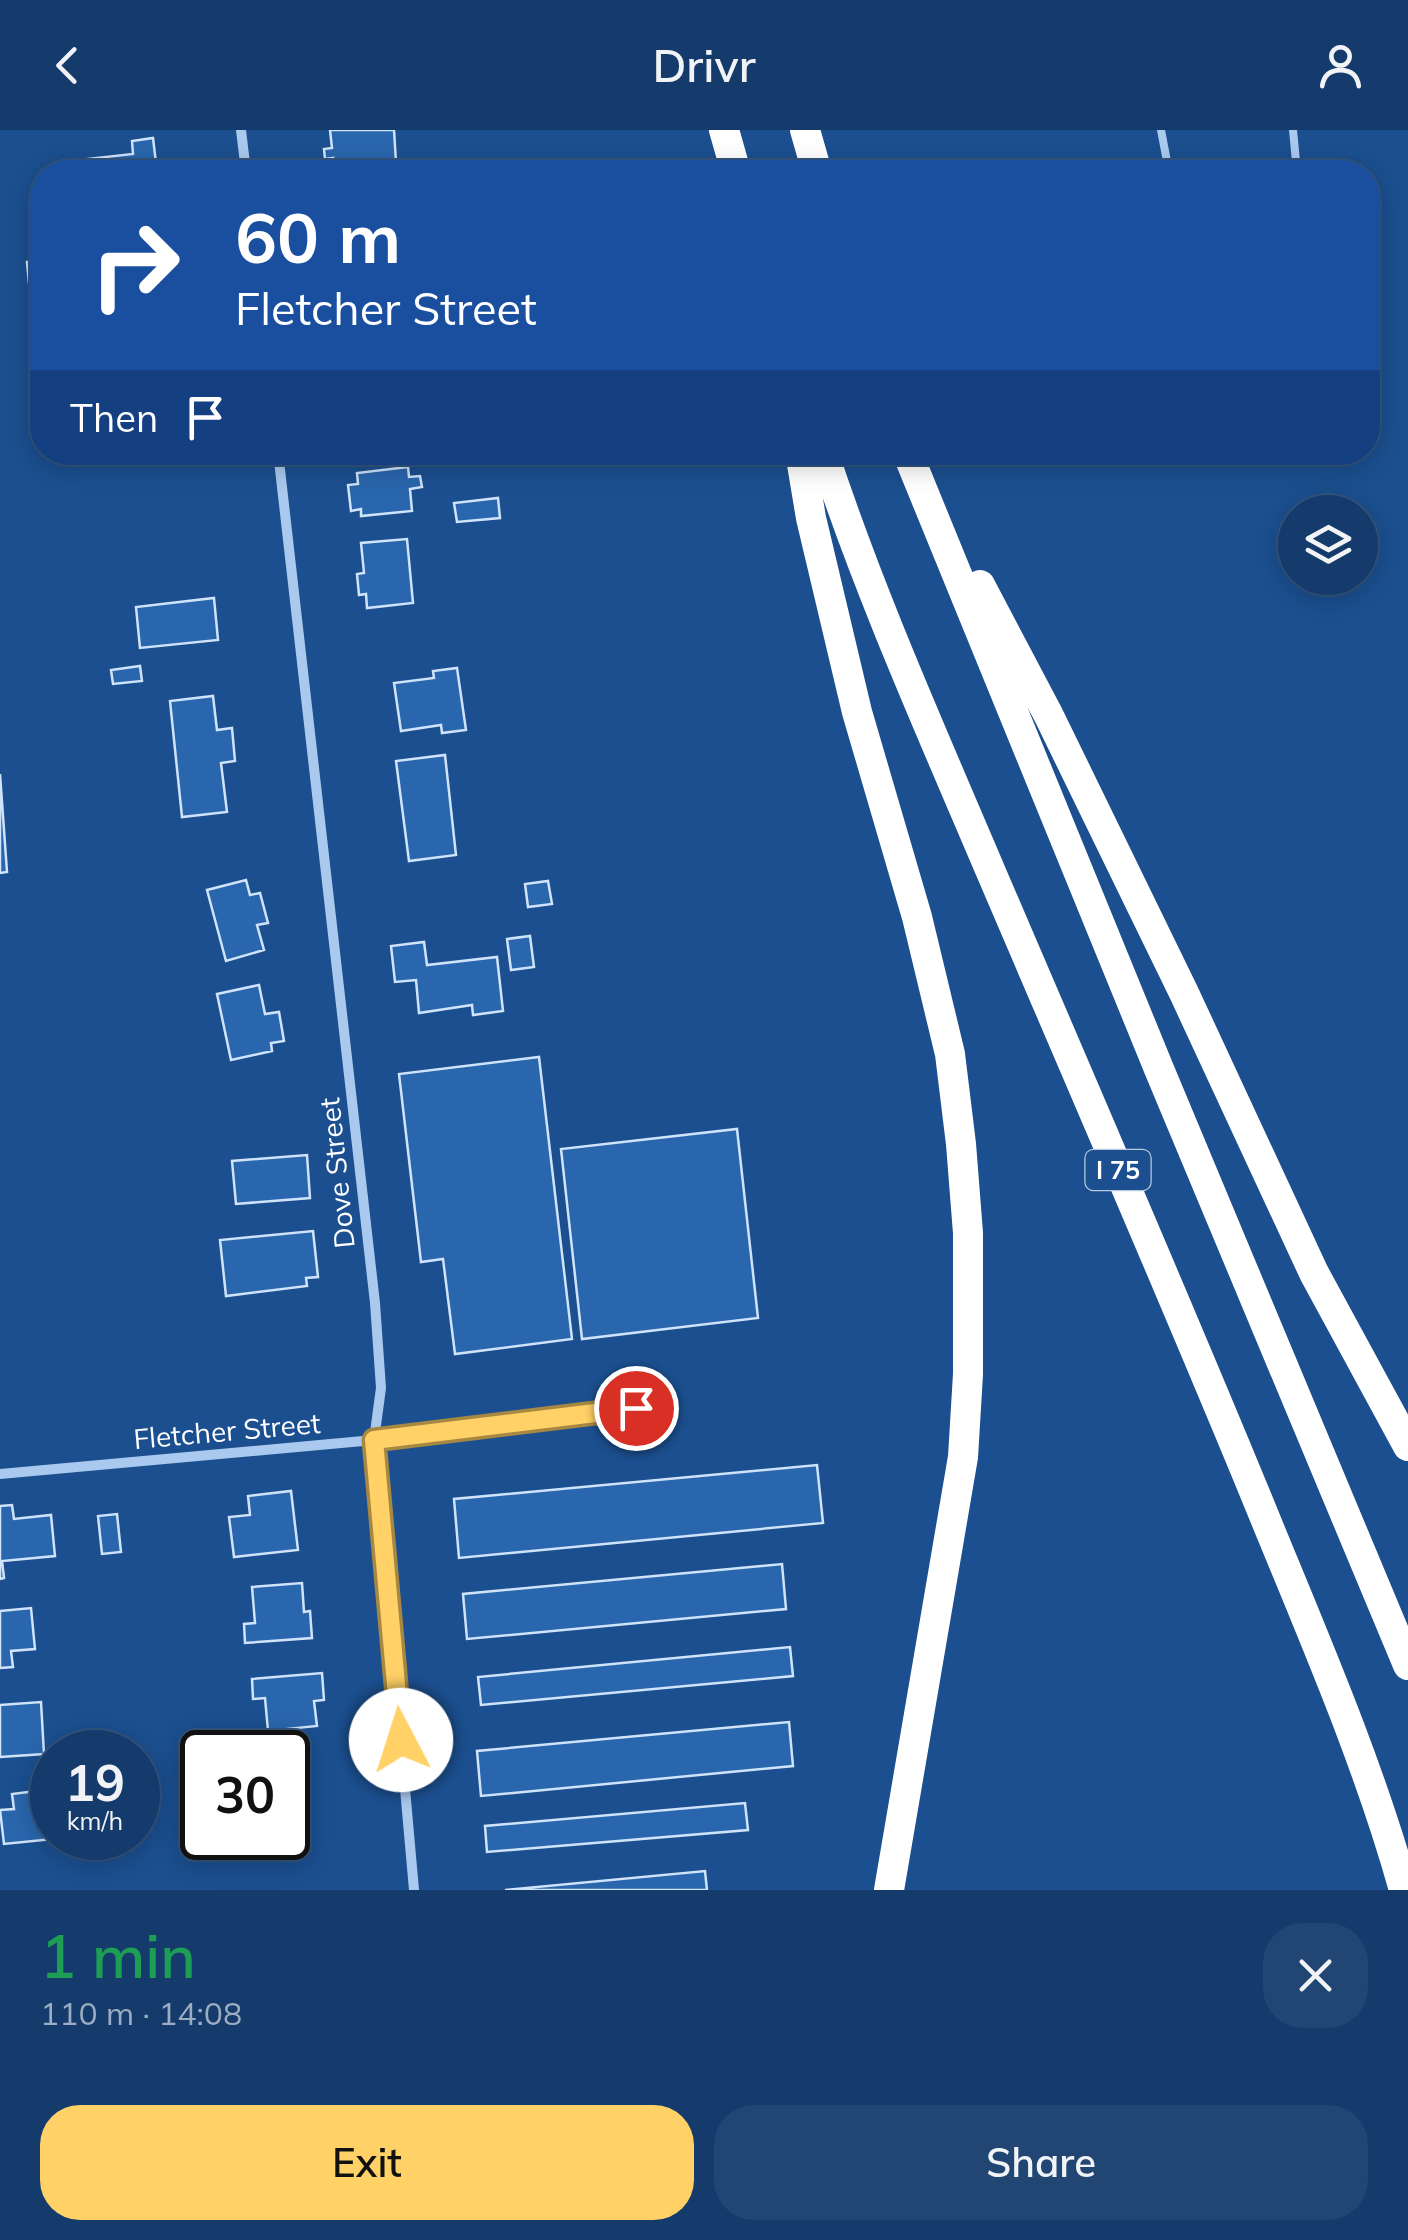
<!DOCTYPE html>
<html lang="en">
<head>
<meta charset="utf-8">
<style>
	body { margin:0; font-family:Mulish,sans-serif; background:#214673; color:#f1f3f6; height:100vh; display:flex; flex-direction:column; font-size:38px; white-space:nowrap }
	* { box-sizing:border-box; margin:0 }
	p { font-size:32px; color:#9dadc1 }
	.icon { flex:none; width:55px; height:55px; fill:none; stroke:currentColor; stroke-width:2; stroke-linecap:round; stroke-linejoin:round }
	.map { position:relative; height:1760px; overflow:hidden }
	.panel { display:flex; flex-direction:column; background:#143b6b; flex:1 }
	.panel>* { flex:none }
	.top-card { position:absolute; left:30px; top:30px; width:1350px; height:305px; border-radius:40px; box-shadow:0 5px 25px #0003,0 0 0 2px #33557e; background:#1a4fa0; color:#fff; overflow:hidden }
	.buttons { position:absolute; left:1278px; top:365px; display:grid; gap:20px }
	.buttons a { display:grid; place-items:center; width:100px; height:100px; border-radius:50%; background:#143b6b; box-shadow:0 5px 25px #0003,0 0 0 2px #33557e; font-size:50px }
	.speed { position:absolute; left:30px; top:1600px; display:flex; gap:20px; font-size:50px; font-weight:700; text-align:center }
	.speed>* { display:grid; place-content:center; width:130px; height:130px; border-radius:50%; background:#143b6b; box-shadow:0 5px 25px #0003,0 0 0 2px #33557e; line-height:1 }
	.speed small { font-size:25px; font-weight:400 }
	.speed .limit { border:5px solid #111; border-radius:15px; background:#fff; color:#111 }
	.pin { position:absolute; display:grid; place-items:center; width:85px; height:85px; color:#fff; margin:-42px; border:5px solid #fff; border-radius:50%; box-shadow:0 2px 10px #0007 }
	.me { position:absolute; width:110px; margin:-55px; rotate:355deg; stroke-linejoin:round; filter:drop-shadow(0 0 8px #0008) }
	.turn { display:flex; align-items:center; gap:35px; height:210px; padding:0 40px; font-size:45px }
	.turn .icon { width:130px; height:130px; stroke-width:2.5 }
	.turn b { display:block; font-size:70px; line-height:85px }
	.then { display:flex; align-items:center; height:95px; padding:0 40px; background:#0003; gap:20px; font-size:38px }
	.round { display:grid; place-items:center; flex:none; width:105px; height:105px; border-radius:40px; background:#214673 }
	.summary { display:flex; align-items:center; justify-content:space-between; height:170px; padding:0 40px }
	h1 { font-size:60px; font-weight:600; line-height:75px; color:#1e9e55 }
	.action { display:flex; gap:20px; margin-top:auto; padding:20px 40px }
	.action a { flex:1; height:115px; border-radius:40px; background:#ffd166; color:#111; font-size:40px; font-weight:600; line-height:115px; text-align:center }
	.action a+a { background:#214673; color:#f1f3f6 }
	header { display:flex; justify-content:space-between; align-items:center; height:130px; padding:0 40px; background:#143b6b; font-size:45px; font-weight:600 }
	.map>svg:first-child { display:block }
	.building { fill:#2a66ad; stroke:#cfe3fa; stroke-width:2.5 }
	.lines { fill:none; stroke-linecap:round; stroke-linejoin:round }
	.lane { stroke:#a9c9ee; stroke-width:8 }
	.street { stroke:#a9c9ee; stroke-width:10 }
	.highway { stroke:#fff; stroke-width:30 }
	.route-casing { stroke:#a68842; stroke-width:25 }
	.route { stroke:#ffd166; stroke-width:18 }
	.labels { text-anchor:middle; stroke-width:10; stroke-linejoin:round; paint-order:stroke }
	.shield { fill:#1b4f8f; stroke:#bbcadd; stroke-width:2.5 }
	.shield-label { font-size:25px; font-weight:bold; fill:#fff }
	.street-label { font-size:28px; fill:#fff; stroke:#1b4f8f }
</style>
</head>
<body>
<header><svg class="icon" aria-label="back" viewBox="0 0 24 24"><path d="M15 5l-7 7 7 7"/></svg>Drivr<svg class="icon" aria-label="person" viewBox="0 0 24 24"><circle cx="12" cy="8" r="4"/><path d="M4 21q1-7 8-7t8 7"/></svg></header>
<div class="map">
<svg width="1408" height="1760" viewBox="0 0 1408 1760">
	<rect width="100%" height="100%" fill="#1b4f8f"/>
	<path class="building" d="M330,0h64l2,32 -63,5v-9l-8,1 -1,-10 8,-1z
		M153,8l3,25 9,-1 1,10h-77l-2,-13 46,-5 -1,-13z
		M42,130v22l-13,1 -2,-21z
		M408,337l1,10 11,-1 2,11 -12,2 2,22 -51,5v-7l-10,2 -3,-26 10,-1 -1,-11z
		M498,368l2,20 -43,4 -3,-19z
		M407,409l6,64 -46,5 -1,-14 -7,1 -2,-21 7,-1 -3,-30z
		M214,468l4,42 -78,8 -4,-41z
		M140,536l2,15 -29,3 -2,-14z
		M457,538l9,62 -24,3 -1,-8 -40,6 -7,-48 40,-5 -1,-7z
		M213,566l4,34 15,-2 3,33 -14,2 6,49 -45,5 -12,-116z
		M445,625l11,100 -47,6 -13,-100z
		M0,644l7,98 -7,1z
		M246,750l4,15 10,-2 8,30 -11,2 7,25 -38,11 -19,-71z
		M548,751l4,23 -24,3 -3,-23z
		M530,806l4,31 -23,3 -4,-31z
		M424,812l3,23 70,-8 6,54 -30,4 -1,-10 -53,8 -3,-33 -21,2 -4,-36z
		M259,855l6,29 14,-2 5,29 -13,2 1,8 -41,9 -14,-66z
		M539,927l33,282 -117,15 -12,-95 -22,3 -22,-188z
		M737,999l21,189 -176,21 -21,-190z
		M307,1025l3,43 -74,6 -4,-43z
		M313,1101l5,46 -12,1 1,8 -81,10 -6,-56z
		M817,1335l6,58 -364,35 -5,-59z
		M291,1361l7,59 -64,7 -5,-40 21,-2 -2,-19z
		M12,1375l2,14 37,-4 4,41 -53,5 2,17 -4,1v-73z
		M117,1384l4,38 -19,2 -4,-38z
		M782,1434l4,45 -319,30 -4,-45z
		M302,1453l2,29 6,-1 2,27 -67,5 -1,-19 11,-1 -3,-36z
		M31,1478l4,41 -24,2 2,16 -13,1v-57z
		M790,1517l3,29 -312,29 -3,-28z
		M322,1543l2,27 -10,1 3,25 -49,5 -3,-33 -12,1 -1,-20z
		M41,1572l3,52 -44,3v-52z
		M789,1592l4,44 -312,30 -4,-45z
		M52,1659v49h11l-59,6 -4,-34 14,-1 -2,-15z
		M745,1673l3,27 -261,22 -2,-26z
		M705,1741l2,19h-202z"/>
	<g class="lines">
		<path class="lane" d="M1161,0l8,42
			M1293,0l4,42"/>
		<path class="street" d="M241,0l5,42
			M278,322l97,851 6,85 -7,52 40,450
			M0,1344l374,-34 262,-32"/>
		<path class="highway" d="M724,0l12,42
			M805,0l12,42
			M800,322l11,66 46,194 60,205 33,137 11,90 7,89v141l-5,83 -74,433
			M823,322c47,143 109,281 168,420 89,208 179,415 265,624 52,128 111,261 148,394
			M907,322l252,617 249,596
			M980,455l69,131 135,277 130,280 94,173"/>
	</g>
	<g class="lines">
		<g class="route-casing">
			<path id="route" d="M401,1610l-27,-300 262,-32"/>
		</g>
		<use href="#route" class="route"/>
	</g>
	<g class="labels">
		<rect class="shield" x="1085.5" y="1020" width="65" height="40" rx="8"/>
		<g class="shield-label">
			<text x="1118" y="1049">I 75</text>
		</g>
		<g class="street-label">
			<text transform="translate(337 1043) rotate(-96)" y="10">Dove Street</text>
			<text transform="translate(227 1301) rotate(-5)" y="10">Fletcher Street</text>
		</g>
	</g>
</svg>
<div class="buttons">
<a><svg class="icon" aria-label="layers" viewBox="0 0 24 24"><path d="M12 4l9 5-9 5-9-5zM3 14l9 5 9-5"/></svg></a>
</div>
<div class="speed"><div>19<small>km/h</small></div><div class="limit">30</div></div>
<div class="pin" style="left:636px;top:1278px;background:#d93025"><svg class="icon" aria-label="arrive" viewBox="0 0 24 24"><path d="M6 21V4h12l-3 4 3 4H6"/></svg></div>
<svg class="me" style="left:401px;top:1610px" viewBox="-20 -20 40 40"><circle r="19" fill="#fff"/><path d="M0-13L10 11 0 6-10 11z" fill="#ffd166"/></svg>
<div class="top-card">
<div class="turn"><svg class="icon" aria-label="right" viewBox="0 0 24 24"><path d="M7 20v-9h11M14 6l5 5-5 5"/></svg><div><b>60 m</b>Fletcher Street</div></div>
<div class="then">Then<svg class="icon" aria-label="arrive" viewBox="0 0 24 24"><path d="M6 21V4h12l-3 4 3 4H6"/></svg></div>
</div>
</div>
<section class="panel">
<div class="summary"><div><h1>1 min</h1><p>110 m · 14:08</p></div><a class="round"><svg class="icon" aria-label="close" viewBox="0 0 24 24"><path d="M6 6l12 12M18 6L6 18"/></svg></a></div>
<div class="action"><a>Exit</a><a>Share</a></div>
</section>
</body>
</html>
